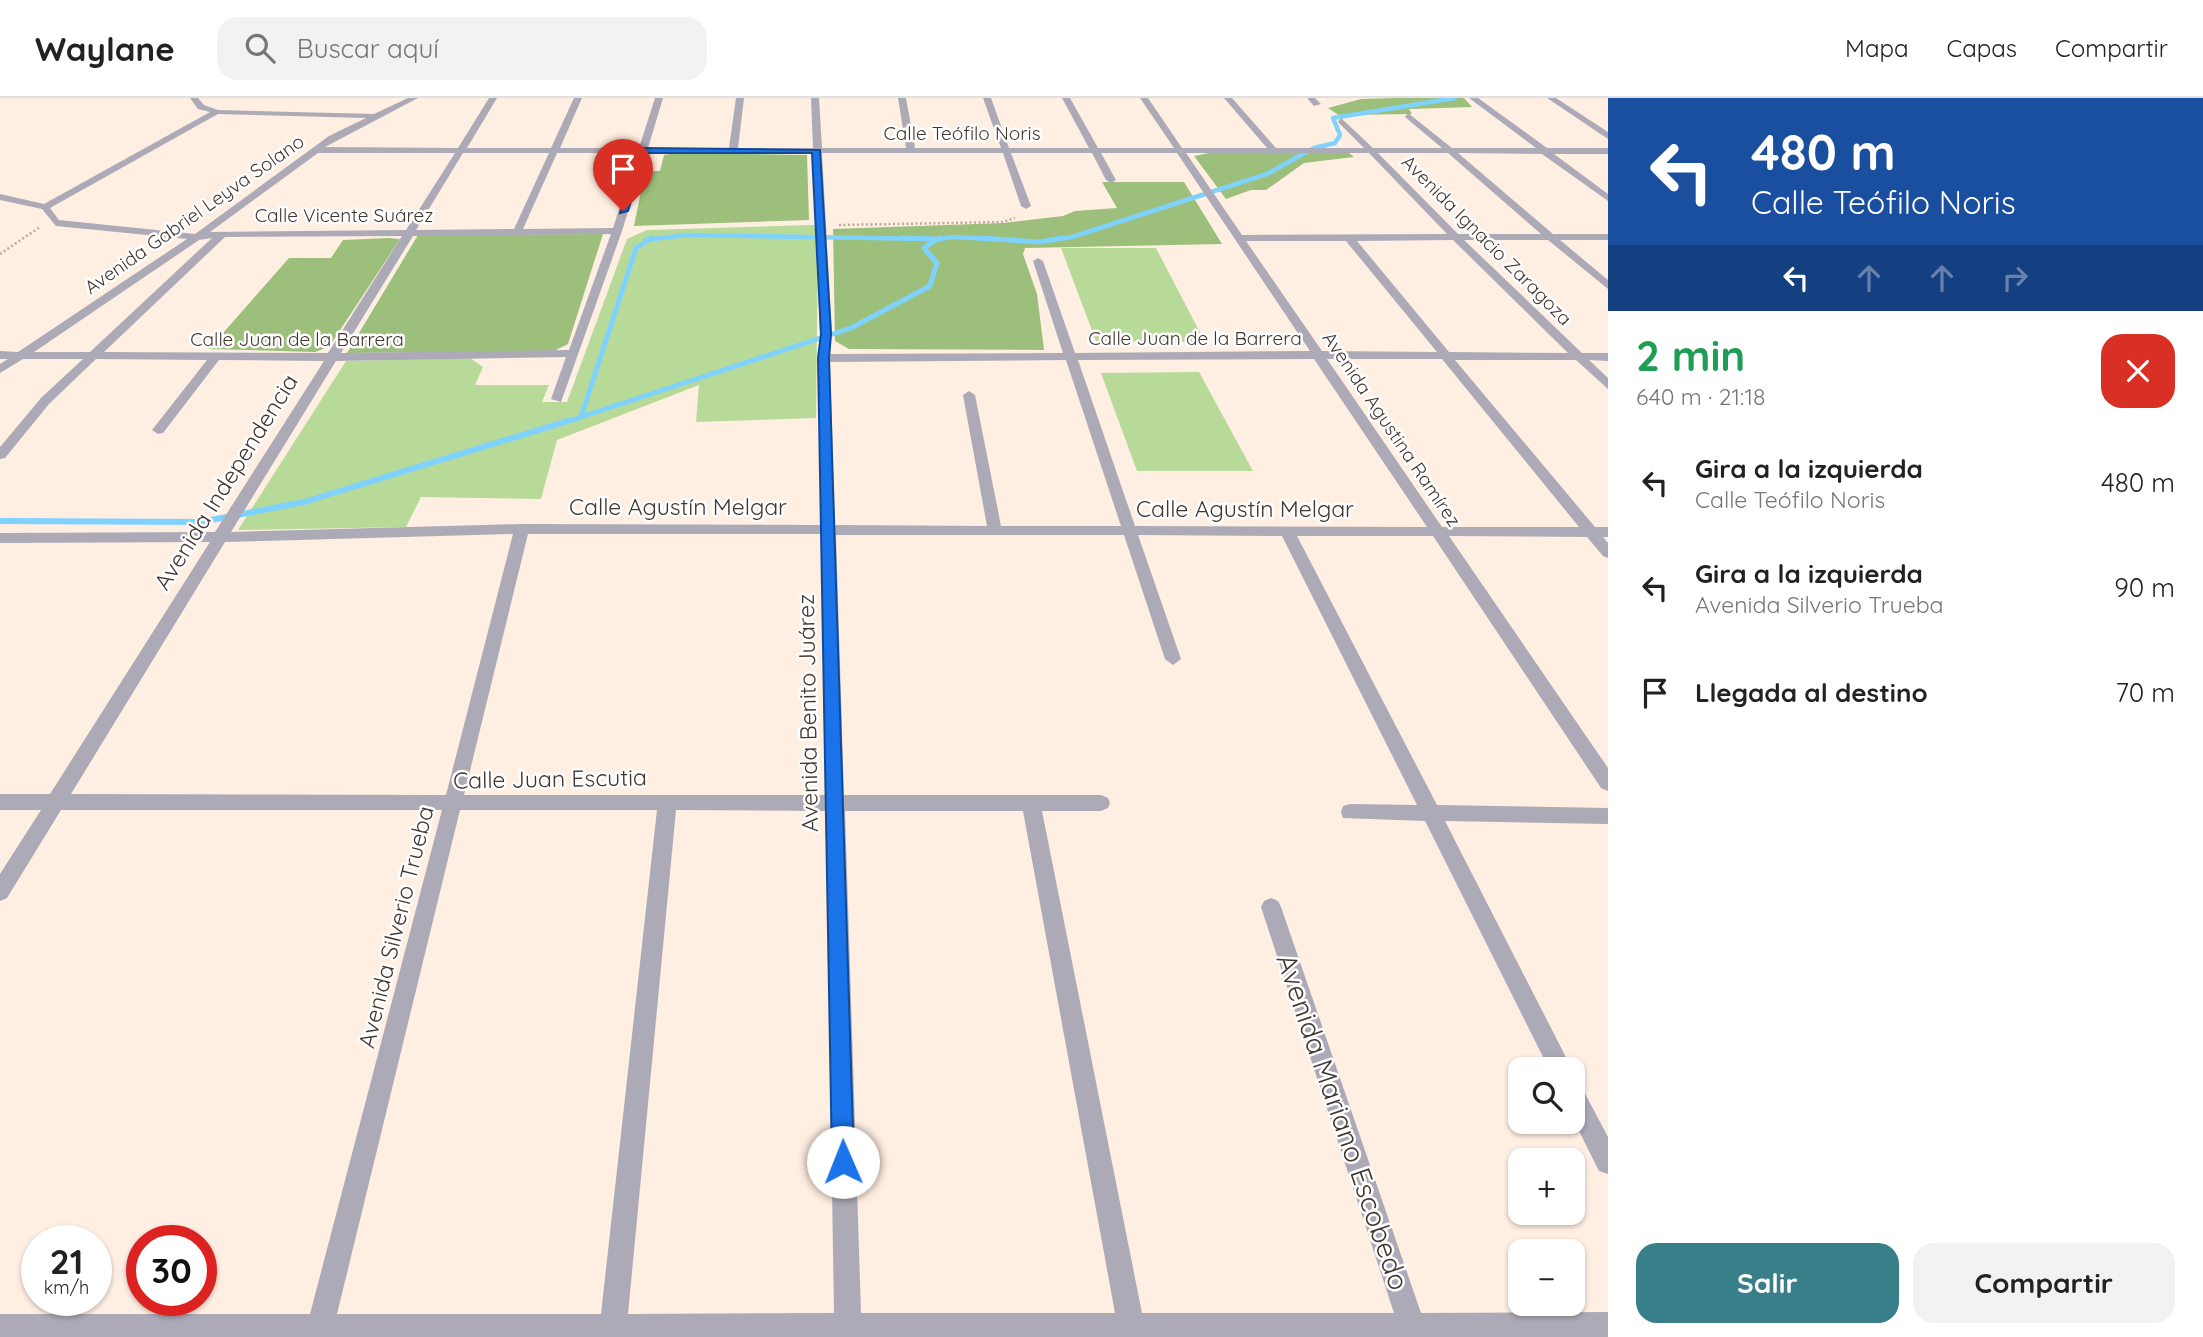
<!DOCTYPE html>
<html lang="es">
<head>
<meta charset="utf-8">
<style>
	body { margin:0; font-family:Quicksand,sans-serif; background:#f2f2f2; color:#222; height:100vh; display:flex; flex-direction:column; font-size:26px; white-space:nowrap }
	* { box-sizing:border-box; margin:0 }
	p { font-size:23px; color:#767676 }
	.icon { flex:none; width:38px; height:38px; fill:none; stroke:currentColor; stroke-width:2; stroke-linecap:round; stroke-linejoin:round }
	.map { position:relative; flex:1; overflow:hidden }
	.sheet { display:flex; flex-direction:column; background:#fff; width:595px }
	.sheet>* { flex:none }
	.top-card { background:#1a4fa0; color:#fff; overflow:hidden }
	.fabs { position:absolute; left:1508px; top:959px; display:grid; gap:14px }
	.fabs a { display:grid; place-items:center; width:77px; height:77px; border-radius:14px; background:#fff; box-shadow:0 2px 5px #0004; font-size:35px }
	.speed { position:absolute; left:21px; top:1127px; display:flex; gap:14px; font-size:35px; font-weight:700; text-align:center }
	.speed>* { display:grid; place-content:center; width:91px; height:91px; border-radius:50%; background:#fff; box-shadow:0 2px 5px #0004; line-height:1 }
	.speed small { font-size:18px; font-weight:400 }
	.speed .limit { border:10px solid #d22; background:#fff; color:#111 }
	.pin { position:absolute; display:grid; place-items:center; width:60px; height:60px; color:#fff; margin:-72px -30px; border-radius:50% 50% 50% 0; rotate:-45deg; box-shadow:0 0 7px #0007 }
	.pin .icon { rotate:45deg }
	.me { position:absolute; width:77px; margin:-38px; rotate:359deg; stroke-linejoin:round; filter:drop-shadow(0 0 5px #0008) }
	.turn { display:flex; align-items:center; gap:24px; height:147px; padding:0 28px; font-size:32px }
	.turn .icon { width:91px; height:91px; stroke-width:2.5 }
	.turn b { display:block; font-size:49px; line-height:60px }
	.lanes { display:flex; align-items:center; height:66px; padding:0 28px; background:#0003; justify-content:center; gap:35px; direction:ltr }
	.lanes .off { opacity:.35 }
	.round { display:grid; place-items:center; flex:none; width:74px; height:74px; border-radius:21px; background:#f2f2f2 }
	.summary { display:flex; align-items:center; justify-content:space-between; height:119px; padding:0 28px }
	h1 { font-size:42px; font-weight:800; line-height:52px; color:#1e9e55 }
	.primary-button { display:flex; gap:14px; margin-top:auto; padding:14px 28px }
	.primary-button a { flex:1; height:80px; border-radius:21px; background:#397f8a; color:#fff; font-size:28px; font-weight:800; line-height:80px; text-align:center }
	.primary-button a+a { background:#f2f2f2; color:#222 }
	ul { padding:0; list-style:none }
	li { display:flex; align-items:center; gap:21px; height:105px; padding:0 28px }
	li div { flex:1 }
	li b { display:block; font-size:26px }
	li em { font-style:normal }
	header { display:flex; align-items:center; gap:42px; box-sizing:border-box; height:98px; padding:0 35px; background:#fff; border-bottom:2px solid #e0e0e0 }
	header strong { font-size:33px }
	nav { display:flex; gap:38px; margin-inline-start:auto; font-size:24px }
	.search { width:490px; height:63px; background:#f2f2f2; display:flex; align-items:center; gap:18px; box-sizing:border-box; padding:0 24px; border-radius:21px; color:#767676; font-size:26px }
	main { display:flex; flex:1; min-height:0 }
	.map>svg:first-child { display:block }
	.green { fill:#b8da99 }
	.forest { fill:#9cc07b }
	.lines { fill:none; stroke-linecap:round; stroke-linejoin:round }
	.stream-far2 { stroke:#7ed2fd; stroke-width:4.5 }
	.stream-far1 { stroke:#7ed2fd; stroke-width:5 }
	.stream { stroke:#7ed2fd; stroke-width:6 }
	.path { stroke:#baaca1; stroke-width:2.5; stroke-dasharray:2 2.5; stroke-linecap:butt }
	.minor { fill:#adaab7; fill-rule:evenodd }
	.route { fill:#1a73e8; stroke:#114b97; stroke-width:2 }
	.labels { text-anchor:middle; stroke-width:5; stroke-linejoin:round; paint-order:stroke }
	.far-street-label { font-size:19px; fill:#42372f; stroke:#fff }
	.street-label { font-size:23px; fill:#42372f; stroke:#fff }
	.near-street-label { font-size:28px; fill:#42372f; stroke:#fff }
</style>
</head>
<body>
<header>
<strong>Waylane</strong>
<div class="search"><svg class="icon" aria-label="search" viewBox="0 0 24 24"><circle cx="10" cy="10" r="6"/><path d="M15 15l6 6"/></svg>Buscar aquí</div>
<nav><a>Mapa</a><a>Capas</a><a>Compartir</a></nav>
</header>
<main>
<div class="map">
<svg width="1608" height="1239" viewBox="0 0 1608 1239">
	<rect width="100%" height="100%" fill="#ffeee2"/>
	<path class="green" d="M814,127l4,5 -2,188 -120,4 3,-37 -142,55 -16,59 -120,-2 -15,30 -168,3 108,-169 124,-3 13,9 -8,18h74l-7,17h25l60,-163 20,-9z
		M1061,150h95l49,94 -109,-1z
		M1199,274l54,99h-116l-36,-98z"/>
	<path class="forest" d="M1395,0h69l8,9 -63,2 3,5 -64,1 -5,3 -15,-10 33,-9z
		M1348,54l6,5 -50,6 -38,27h-15l-25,9 -32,-43 15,-3z
		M676,55l131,2 2,65 -175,6 11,-55h15l4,-16z
		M1102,84h82l38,62 -197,4 -2,6 14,40 7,56 -195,-1 -14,-8 -2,-112 170,-6 60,-7 12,-5 42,-3z
		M603,136l-35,110 -14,7 -207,2 71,-118z
		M388,140l12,1 -71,108 -14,5 -106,-3 80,-91h42l12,-18z"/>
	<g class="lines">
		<path class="stream-far2" d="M645,142l41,-5 248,4
			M933,142l21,-3 56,3
			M1051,142l21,-3 195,-63 47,-26 21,-5 5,-8 -7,-17 122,-20"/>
		<path class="stream-far1" d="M902,140l32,1
			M980,140l60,4 22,-4
			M581,319l55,-169 16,-10
			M566,324l285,-94 79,-42 7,-23 -13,-15 15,-10"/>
		<path class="stream" d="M0,423l201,1 103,-20 267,-82"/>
		<path class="path" d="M839,127l164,-3 12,-4
			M0,156l40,-27"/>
		<path class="minor" d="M190,0h8l6,7 14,5 156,4 34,-16h10l-93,49 133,1 31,-50h8l-30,50h84l23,-50h8l-22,50h79l16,-50h8l-15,50h81l7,-50h8l-6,50h75l-2,-50h8l3,50h84l-8,-50h8l9,50h86l-18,-50h8l18,50h80l-27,-50h8l28,50h76l-34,-50h8l34,50h85l-43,-50h8l44,50h88l-26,-26 3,-4 32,30h69l-37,-31 3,-4 44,35h84l-67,-50h9l69,50h61v6h-54l54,40v7l-66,-47 -84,-1 95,81h55v6h-48l48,40v9l-60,-49h-84l118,113h26v8l-19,-1 19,18v11l-32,-29h-121l140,167h13v10h-5l5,6v15l-5,-2 -16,-19 -138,-1 159,232v23l-7,-3 -168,-252h-136l140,269 171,3v16l-163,-3 127,248h-23l-124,-248 -82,-3 -2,-6 2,-6 7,-2 67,1 -135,-269 -144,-1 43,124 -8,6 -8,-6 -41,-124h-288l8,260h257l7,3 2,5 -2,5 -7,3h-59l100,502h252l-133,-406 3,-6 7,-3 7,3 3,6 140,406 187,-1v25h-1608v-23h310l132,-504h-381l-54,88 -7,3v-27l41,-64h-41v-16h50l160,-252 -210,1v-10l215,-1 109,-171 -105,-1 -56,73 -5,1 -6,-4 55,-70 -111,-1 -47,45 -44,54 -5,1v-12l41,-49 42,-39h-60l-23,14v-9l8,-5h-8v-8l18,1 169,-113 -131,-13 -14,-17 -42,-9v-6l44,10 166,-92 -12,-3zM218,16l148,4 -37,18 -134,98 -136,-14 -9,-12zM318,55h137l-49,77 -196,2zM463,55h86l-35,76 -98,1zM557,55h80l-24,75 -90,1zM646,55h167l7,181 -2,24 3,167 -299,-1 -291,8 105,-171 230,-4 -15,42 10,3 61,-171zM822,55h181l18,53 5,3 5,-3 -20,-53h81l14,27 5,3 5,-3 -15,-27h76l133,198 -235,2 -32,-92 -5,-3 -5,3 30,92 -233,1 2,-20zM1186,55h183l78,81 -205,1zM1378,55h70l93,81h-83zM611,136l-42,116 -228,3 72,-117zM402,138l-74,117 -224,-1 121,-115zM212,140l-122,114h-56l165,-112zM1453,142l115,113 -119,-1 -92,-111zM1246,143h100l91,111 -115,-1zM1314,261l113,168 -292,-1 -57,-166zM1327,261h115l137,168h-137zM1066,262l55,166h-120l-26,-131 -6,-4 -6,4 24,131 -152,-1 -5,-163zM513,436l-67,261 -375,-1 154,-252zM528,436h293l4,261h-361zM460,712h197l-56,504h-264zM676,712l150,1 8,502 -206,1zM845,713h178l92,502h-254z
			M1307,0h8l6,6 -7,2z
			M1547,0h9l52,34v7z
			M1573,984l8,4 27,51v37l-9,-3 -26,-52z"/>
	</g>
	<path class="route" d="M643,50l177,2 11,184 -2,24 25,804 -3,8 -8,3 -8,-3 -3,-8 -14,-804 3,-24 -9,-181h-165l-19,58 -8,2 20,-63z"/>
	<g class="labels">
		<g class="far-street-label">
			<text x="962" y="42">Calle Teófilo Noris</text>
			<text transform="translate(194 116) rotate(-35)" y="7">Avenida Gabriel Leyva Solano</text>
			<text x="344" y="124">Calle Vicente Suárez</text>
			<text transform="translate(1487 142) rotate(45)" y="7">Avenida Ignacio Zaragoza</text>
			<text x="1195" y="247">Calle Juan de la Barrera</text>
			<text x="297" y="248">Calle Juan de la Barrera</text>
			<text transform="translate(1392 331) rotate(56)" y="7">Avenida Agustina Ramírez</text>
		</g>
		<g class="street-label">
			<text transform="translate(226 384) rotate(-58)" y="8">Avenida Independencia</text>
			<text x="678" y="417">Calle Agustín Melgar</text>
			<text x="1245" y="419">Calle Agustín Melgar</text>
			<text transform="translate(808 615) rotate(-91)" y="8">Avenida Benito Juárez</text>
			<text transform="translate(550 681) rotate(-1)" y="8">Calle Juan Escutia</text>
			<text transform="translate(396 829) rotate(-76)" y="8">Avenida Silverio Trueba</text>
		</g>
		<g class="near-street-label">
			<text transform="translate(1343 1024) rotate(71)" y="10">Avenida Mariano Escobedo</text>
		</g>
	</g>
</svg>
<div class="fabs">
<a><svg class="icon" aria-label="search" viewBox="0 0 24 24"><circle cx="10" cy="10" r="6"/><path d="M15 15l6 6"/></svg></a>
<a>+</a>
<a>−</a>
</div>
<div class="speed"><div>21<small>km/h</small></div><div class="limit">30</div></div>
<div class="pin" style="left:623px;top:113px;background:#d93025"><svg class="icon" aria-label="arrive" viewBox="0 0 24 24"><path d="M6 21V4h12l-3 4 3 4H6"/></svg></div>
<svg class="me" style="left:843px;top:1064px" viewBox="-20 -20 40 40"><circle r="19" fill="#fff"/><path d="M0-13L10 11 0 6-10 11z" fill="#1a73e8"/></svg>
</div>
<section class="sheet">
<div class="top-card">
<div class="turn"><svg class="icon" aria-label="left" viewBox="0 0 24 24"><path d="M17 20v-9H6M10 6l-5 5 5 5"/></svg><div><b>480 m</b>Calle Teófilo Noris</div></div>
<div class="lanes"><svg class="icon" aria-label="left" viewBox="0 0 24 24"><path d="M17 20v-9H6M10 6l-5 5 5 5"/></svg><svg class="icon off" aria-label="ahead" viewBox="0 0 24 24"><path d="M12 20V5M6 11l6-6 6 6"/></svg><svg class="icon off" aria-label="ahead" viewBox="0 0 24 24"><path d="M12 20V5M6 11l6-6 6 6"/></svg><svg class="icon off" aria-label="right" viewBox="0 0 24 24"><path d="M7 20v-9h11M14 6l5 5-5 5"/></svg></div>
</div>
<div class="summary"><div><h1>2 min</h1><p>640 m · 21:18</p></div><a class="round" style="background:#d93025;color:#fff"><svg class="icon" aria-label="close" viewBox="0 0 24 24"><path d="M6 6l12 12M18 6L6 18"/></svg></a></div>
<ul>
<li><svg class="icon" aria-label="left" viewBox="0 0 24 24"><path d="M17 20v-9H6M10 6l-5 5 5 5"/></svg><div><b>Gira a la izquierda</b><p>Calle Teófilo Noris</p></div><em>480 m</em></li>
<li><svg class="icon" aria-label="left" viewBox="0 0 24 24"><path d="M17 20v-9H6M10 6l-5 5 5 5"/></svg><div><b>Gira a la izquierda</b><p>Avenida Silverio Trueba</p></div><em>90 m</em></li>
<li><svg class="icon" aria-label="arrive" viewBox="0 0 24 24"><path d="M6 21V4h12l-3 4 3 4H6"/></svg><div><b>Llegada al destino</b></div><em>70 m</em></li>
</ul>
<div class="primary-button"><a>Salir</a><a>Compartir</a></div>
</section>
</main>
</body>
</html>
